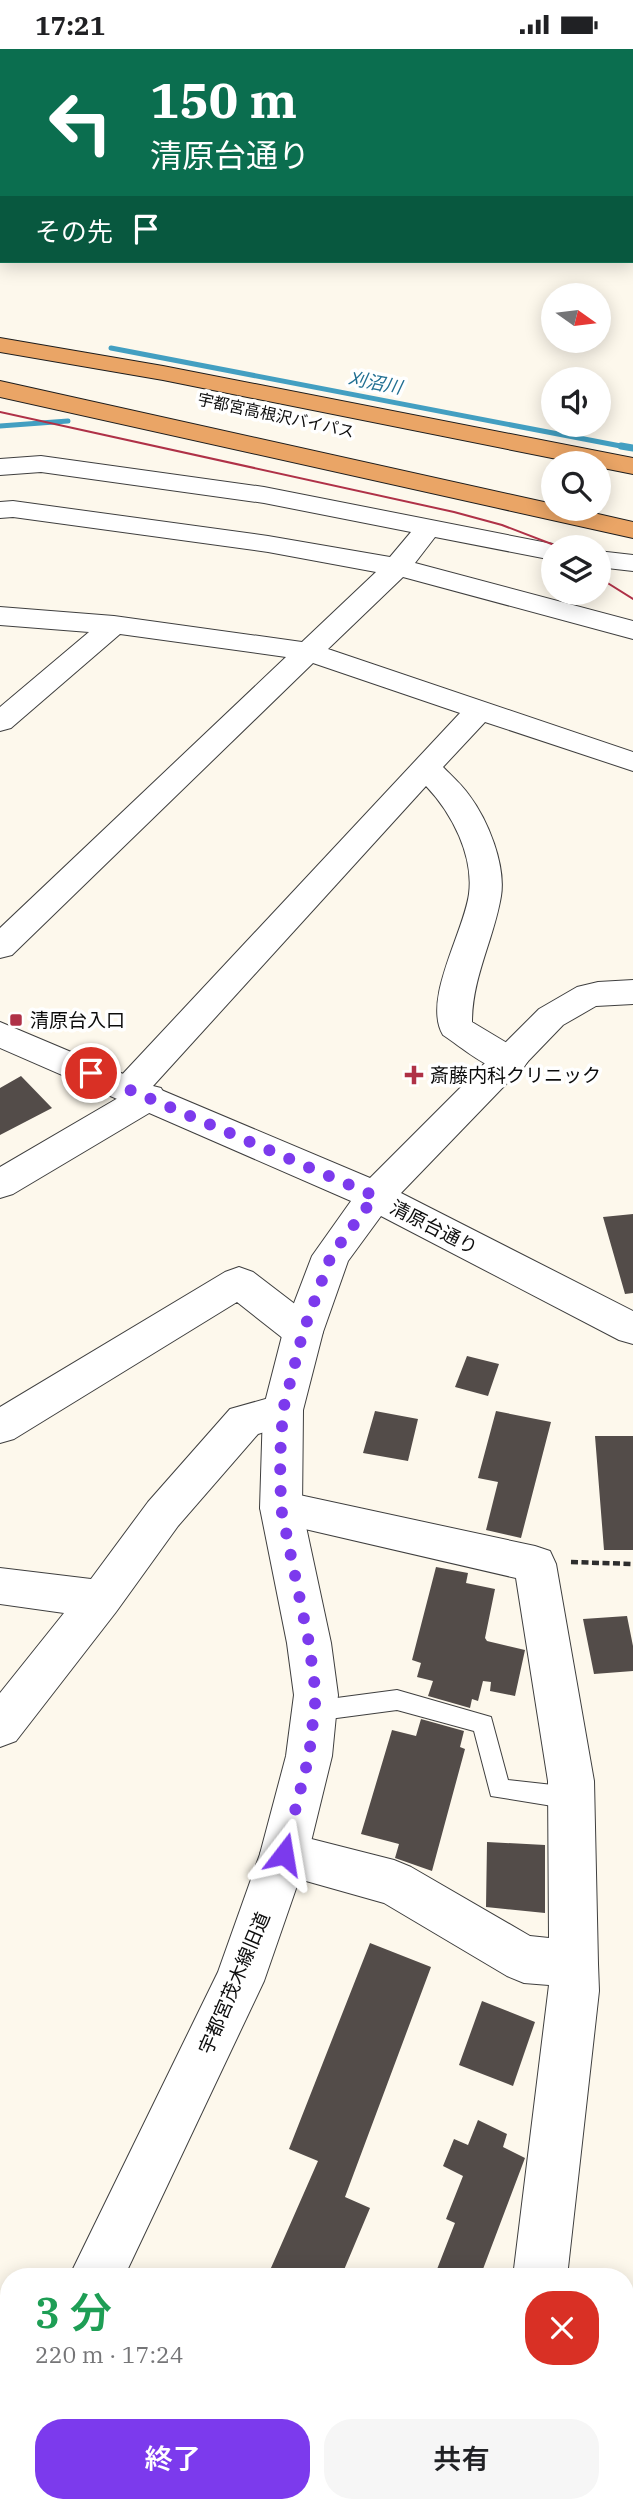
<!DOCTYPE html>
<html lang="ja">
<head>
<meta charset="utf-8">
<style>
	body { margin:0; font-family:"IBM Plex Serif","Noto Sans JP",serif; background:#f6f6f6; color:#202124; height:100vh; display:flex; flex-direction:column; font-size:26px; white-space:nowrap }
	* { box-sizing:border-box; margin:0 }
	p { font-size:23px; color:#757577 }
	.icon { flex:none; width:38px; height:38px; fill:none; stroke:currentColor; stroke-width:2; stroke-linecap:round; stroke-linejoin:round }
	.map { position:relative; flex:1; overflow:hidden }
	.panel { position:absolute; left:0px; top:2219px; width:634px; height:245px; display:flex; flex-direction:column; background:#fff; border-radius:28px 28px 0 0; box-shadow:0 4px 18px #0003 }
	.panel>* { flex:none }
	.hud { position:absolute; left:0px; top:0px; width:634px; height:214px; box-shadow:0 4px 18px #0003; background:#0b6e4f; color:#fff; overflow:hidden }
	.needle { width:46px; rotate:104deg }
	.buttons { position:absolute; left:541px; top:234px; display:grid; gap:14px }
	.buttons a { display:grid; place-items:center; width:70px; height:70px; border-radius:50%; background:#fff; box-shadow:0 4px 18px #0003; font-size:35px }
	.pin { position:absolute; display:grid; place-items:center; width:60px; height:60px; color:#fff; margin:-30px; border:4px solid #fff; border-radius:50%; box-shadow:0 2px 7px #0007 }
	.me { position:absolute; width:77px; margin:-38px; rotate:14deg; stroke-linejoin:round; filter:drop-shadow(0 0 5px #0008) }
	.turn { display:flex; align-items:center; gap:24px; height:147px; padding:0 35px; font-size:32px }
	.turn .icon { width:91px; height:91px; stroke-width:2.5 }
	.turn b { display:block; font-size:49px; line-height:60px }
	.then { display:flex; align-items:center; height:66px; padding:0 35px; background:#0003; gap:14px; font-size:26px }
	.round { display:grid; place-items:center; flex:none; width:74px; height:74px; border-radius:28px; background:#f6f6f6 }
	.overview { display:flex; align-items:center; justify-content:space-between; height:119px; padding:0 35px }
	h1 { font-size:42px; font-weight:600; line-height:52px; color:#1e9e55 }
	.action { display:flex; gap:14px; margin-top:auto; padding:14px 35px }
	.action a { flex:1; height:80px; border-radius:28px; background:#7c3aed; color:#fff; font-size:28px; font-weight:600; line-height:80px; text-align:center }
	.action a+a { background:#f6f6f6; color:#202124 }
	.status { display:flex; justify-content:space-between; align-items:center; height:49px; padding:0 35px; background:#fff; direction:ltr }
	.status svg { height:19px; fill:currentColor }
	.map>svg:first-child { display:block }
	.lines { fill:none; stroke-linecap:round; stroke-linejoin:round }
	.stream-far1 { stroke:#439fc1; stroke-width:5 }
	.stream { stroke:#439fc1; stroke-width:7 }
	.building { fill:#534c49 }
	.service-casing { stroke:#3f3f3f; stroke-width:2 }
	.minor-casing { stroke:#3f3f3f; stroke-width:2 }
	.tertiary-casing { stroke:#3f3f3f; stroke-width:2 }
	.primary-casing { stroke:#1d1d1d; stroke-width:2 }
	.trunk-casing { stroke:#1d1d1d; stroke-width:2 }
	.path { stroke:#2e2e2e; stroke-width:4.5; stroke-dasharray:7 3.5; stroke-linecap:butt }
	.service { fill:#fff; fill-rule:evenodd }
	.minor { fill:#fff; fill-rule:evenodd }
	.tertiary { fill:#fff; fill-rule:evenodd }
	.primary { fill:#ecbd6d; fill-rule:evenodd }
	.trunk { fill:#eaa566; fill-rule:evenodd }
	.tram { stroke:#af3147; stroke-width:2 }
	.route { stroke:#7c3aed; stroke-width:12; stroke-dasharray:0 21.6 }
	.poi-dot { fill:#af3147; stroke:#fff; stroke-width:2.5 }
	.labels { text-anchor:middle; stroke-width:7; stroke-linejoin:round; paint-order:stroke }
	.far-street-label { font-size:16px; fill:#0c0c0c; stroke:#fff }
	.far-water-label { font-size:18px; font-style:italic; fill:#216f92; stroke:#fff }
	.poi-label { font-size:19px; fill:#0c0c0c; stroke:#fff; text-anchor:start }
	.street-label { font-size:19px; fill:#0c0c0c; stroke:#fff }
</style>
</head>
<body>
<div class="status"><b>17:21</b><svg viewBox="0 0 49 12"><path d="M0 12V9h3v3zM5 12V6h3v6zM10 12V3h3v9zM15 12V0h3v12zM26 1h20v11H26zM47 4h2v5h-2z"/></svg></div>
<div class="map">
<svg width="633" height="2464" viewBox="0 0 633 2464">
	<rect width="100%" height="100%" fill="#fdf8ec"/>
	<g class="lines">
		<path class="stream-far1" d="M111,299l520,100
			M0,377l68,-5"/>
		<path class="stream" d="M621,397l12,2"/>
	</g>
	<path class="building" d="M21,1027l31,32 -52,27v-47z
		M633,1165v79l-8,1 -22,-77z
		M467,1307l32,8 -11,32 -33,-9z
		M375,1362l43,8 -10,42 -45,-8z
		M496,1362l55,11 -30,116 -35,-8 12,-48 -20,-4z
		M595,1387h38v114h-29z
		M436,1518l32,6 -2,10 29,6 -10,49 2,3 38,9 -10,46 -25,-5 1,-9 -8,-1 -5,20 -6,-2 -2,9 -42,-12 5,-15 -16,-4 4,-14 -9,-3z
		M627,1567l6,30v25l-39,3 -11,-55z
		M421,1670l43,12 -4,16 5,2 -33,122 -37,-13 4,-14 -38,-10 31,-104 24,6z
		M487,1793l58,3v68l-59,-6z
		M370,1894l61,24 -86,230 25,11 -29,69h-74l51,-116 -29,-12z
		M482,1952l53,21 -22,64 -54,-21z
		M478,2071l29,14 -4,13 22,11 -45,119h-46l21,-54 -9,-4 17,-43 -20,-10 11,-27 14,6z"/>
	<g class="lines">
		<g class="service-casing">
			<path id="service" d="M397,1641l94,27 17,63 63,7 8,3 4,8 -4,8 -8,3 -80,-13 -17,-65 -77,-21 -83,11 -8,-3 -3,-7 3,-7 8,-3z"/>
		</g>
		<g class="minor-casing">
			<path id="minor" d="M41,407l223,31 299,59 -10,2v12l-118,-23 -20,26 218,58v18l-230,-62 -75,72 305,103v19l-148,-49 -42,45c9,9 19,18 26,28 19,25 37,70 32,101 -7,43 -29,81 -29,126l50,30 6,9 -6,9c-27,8 -56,-20 -79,-35 -21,-35 21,-103 26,-141 5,-38 -17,-81 -43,-108l-273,300 8,2 5,9 -5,9 -148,88 -13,4v-31l118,-69 -6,-9 5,-9 343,-367 -147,-50 -301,292 -12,3v-30l286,-271 -166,-23 -109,94 -11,3v-24l89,-75 -89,-7v-18l114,9 188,26 74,-70 -108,-20 -255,-35 -13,1v-16l13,-1 255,35 122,21 21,-25 -147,-29 -223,-31 -41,3v-16z
				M598,502l35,4v16l-35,-4z
				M239,1218l14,5 64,49 6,11 -6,11 -14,4 -14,-4 -52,-41 -223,137 -14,4v-36l225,-135z
				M283,1345l14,4 6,12 -6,12 -39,12 -80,92 -62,86 -100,129 -16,6v-54l64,-80 -64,-9v-36l91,11 57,-77 82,-93z
				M281,1442l254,55 15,5 6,13 38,217 4,183 1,27 -32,286h-54l36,-292 -25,-2 -17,-7 -123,-73 -117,-33 -7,-16 7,-16 17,-6 110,28 17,7 119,69 19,2 -1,-157 -32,-203 -250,-58 -6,-12 6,-12z
				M625,2399l8,2v56l-8,-2z
				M476,2455h57v9h-58z"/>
		</g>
		<g class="tertiary-casing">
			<path id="tertiary" d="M633,931v24l-37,2 -33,19 -162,168 232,118v33l-14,-4 -238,-124 -33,45 -25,71 -20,78 -1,98 29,135 7,52 -6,61 -24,98 -44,127 -140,296h-55l149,-305 42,-118 26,-98 8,-61 -7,-52 -27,-135 3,-98 20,-78 29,-76 39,-55 -351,-153v-26l370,156 169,-169 38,-22 21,-5z
				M9,2374v70l-9,3v-69z"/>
		</g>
		<g class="primary-casing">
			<path id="primary" d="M551,0h20l1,2h-20z
				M632,56h1v14h-1z
				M632,92h1v14h-1z"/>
		</g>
		<g class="trunk-casing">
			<path id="trunk" d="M0,289l163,28 470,92v16l-35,-7v-3h-16l-419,-84 -163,-28z
				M0,332l553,123v5h23l57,13v16l-633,-141z"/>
		</g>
		<path class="path" d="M571,1513l62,2"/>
		<use href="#service" class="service"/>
		<use href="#minor" class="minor"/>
		<use href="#tertiary" class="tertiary"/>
		<use href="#primary" class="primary"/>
		<use href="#trunk" class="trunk"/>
		<path class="tram" d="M0,363l454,100 48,13 60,23
			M598,528l35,22"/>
	</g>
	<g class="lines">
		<path class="route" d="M91,1024l284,123 -44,60 -28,76 -20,78 -3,48 1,50 28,135 7,52 -7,61 -25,98"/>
	</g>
	<g class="poi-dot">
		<rect x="9" y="964" width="14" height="14" rx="3.5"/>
		<path d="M410.5 1015.5h7v7h7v7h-7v7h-7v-7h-7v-7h7z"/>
	</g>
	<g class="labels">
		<g class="far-street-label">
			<text transform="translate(276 366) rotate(12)" y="6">宇都宮高根沢バイパス</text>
		</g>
		<g class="far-water-label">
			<text transform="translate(375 334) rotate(11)" y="6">刈沼川</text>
		</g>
		<g class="poi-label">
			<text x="30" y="978">清原台入口</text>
			<text x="430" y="1033">斎藤内科クリニック</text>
		</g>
		<g class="street-label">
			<text transform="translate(434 1178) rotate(27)" y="7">清原台通り</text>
			<text transform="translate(234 1934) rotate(-67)" y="7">宇都宮茂木線旧道</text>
		</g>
	</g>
</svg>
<div class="buttons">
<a><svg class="needle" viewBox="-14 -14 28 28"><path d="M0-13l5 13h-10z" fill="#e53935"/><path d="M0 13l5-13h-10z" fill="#757577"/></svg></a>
<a><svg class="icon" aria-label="sound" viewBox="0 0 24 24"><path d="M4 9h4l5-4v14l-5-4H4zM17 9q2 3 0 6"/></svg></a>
<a><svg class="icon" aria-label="search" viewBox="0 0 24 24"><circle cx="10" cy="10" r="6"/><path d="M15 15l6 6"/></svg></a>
<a><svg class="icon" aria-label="layers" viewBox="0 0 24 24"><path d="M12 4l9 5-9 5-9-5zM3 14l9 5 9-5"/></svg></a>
</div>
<div class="pin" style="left:91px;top:1024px;background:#d93025"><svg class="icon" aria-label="arrive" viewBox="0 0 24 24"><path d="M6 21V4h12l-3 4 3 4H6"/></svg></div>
<svg class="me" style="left:284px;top:1805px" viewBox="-20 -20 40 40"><path d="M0-17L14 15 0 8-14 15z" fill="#7c3aed" stroke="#fff" stroke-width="4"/></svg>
<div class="hud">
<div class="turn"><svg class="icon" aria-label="left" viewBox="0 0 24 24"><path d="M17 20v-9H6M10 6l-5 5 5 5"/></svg><div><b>150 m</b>清原台通り</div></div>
<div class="then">その先<svg class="icon" aria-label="arrive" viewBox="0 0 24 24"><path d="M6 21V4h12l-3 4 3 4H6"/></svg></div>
</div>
<section class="panel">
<div class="overview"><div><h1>3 分</h1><p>220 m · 17:24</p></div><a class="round" style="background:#d93025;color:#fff"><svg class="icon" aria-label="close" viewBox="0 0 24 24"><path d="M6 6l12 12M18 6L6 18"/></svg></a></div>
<div class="action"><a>終了</a><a>共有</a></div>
</section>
</div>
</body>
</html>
